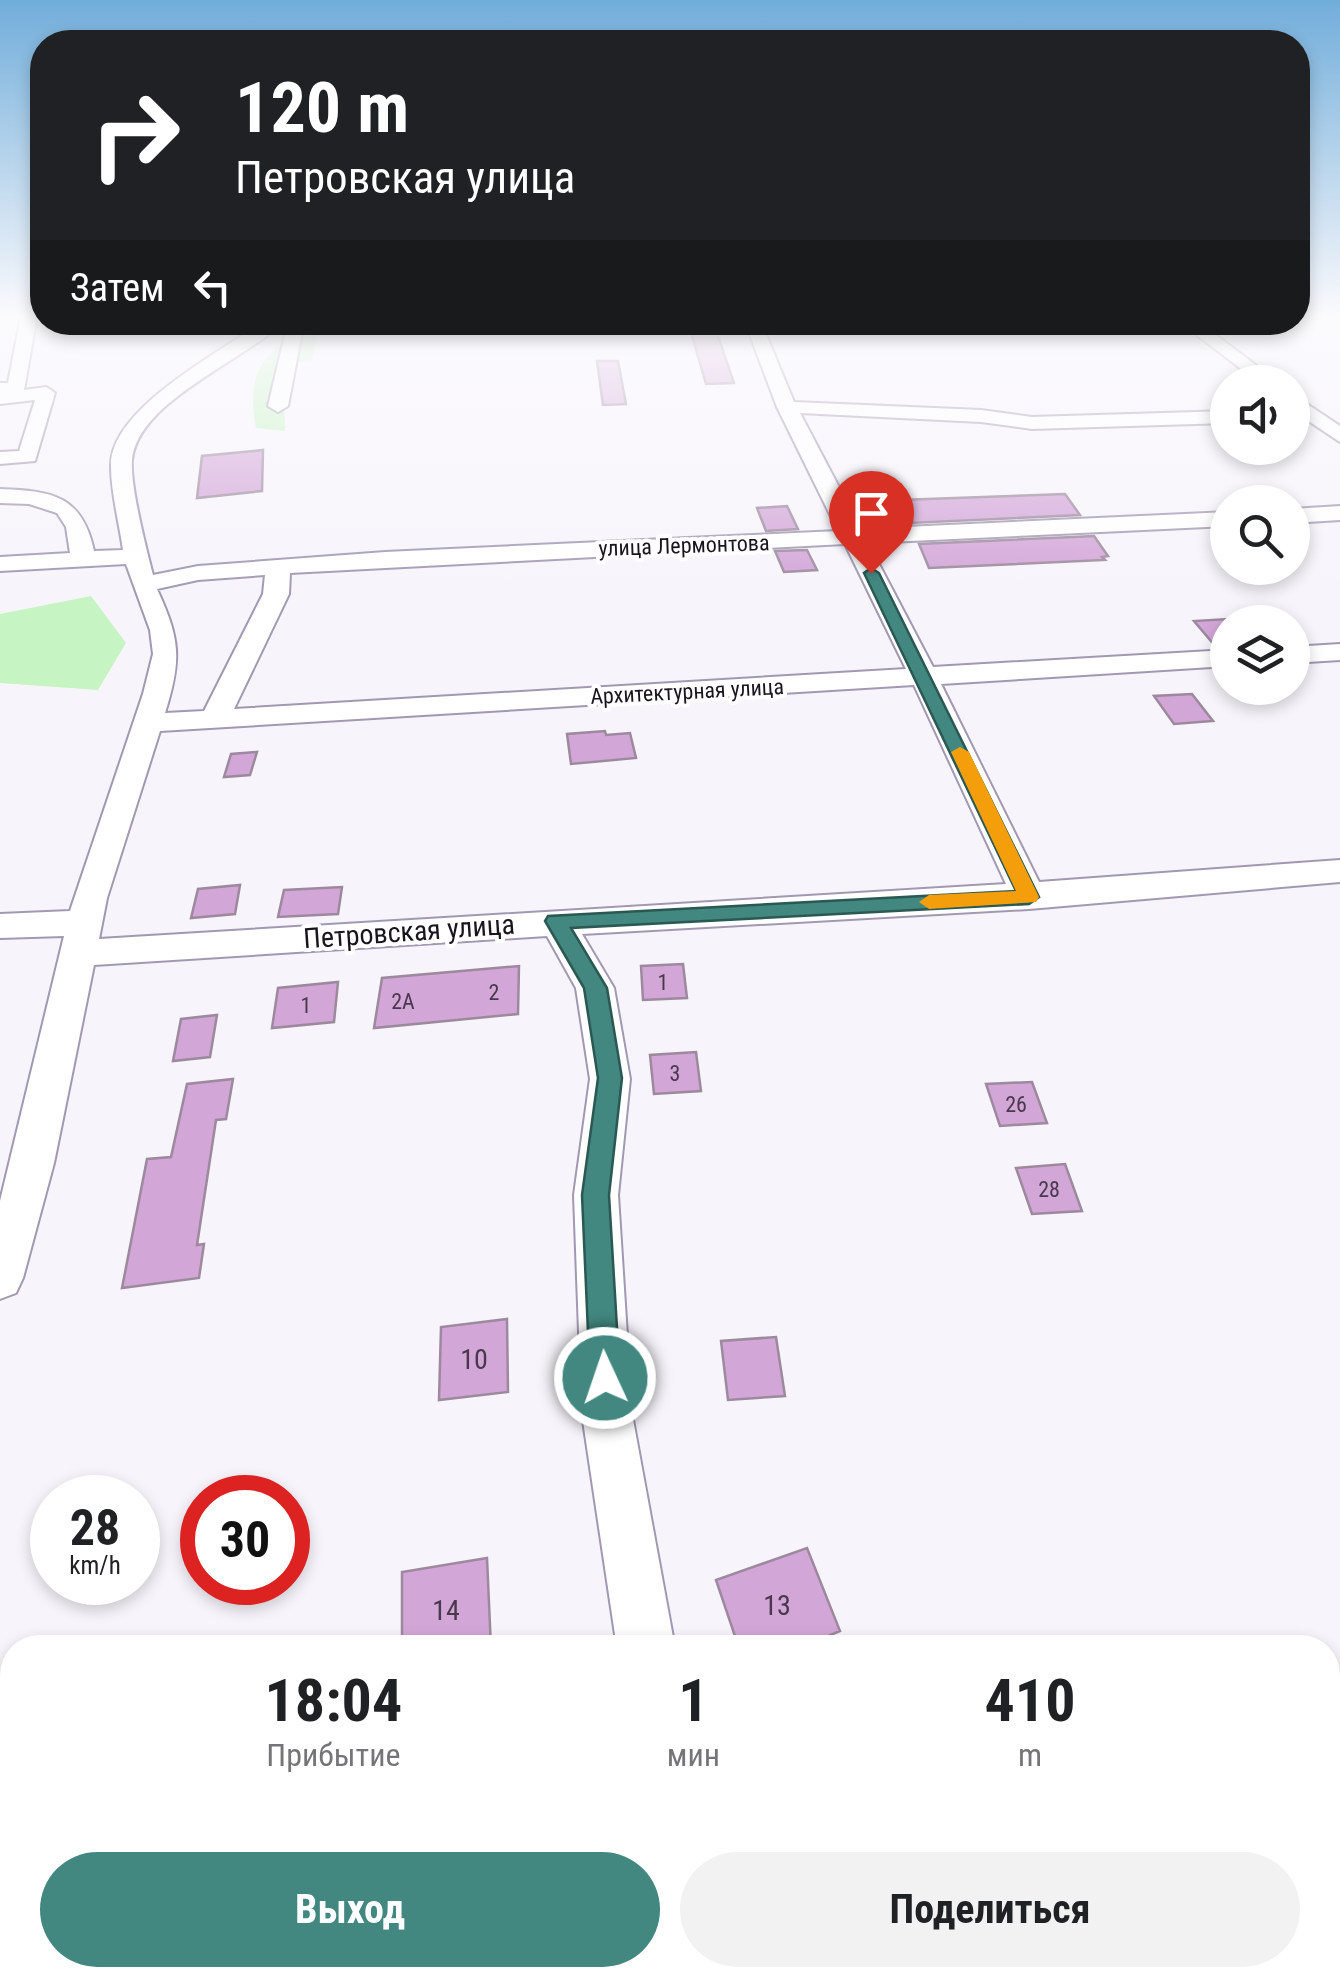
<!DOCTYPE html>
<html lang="ru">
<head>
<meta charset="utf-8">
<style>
	body { margin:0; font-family:"Roboto Condensed",sans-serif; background:#f2f2f2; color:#202124; height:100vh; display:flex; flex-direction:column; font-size:38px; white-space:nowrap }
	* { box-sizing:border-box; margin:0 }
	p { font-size:32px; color:#757577 }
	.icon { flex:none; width:55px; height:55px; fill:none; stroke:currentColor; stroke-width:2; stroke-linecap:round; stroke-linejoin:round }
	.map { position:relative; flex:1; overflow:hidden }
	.details { position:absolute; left:0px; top:1635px; width:1340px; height:352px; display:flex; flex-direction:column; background:#fff; border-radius:40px 40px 0 0; box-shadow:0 5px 15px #0003 }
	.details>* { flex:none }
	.top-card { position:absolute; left:30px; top:30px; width:1280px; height:305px; border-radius:40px; box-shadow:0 5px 15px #0003; background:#202124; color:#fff; overflow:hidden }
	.buttons { position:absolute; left:1210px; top:365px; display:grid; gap:20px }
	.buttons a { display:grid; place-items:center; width:100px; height:100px; border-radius:50%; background:#fff; box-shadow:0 5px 15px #0003; font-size:50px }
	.speed { position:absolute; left:30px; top:1475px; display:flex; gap:20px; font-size:50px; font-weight:700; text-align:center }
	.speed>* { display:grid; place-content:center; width:130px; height:130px; border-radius:50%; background:#fff; box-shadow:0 5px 15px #0003; line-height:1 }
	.speed small { font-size:25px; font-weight:400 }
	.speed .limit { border:15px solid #d22; background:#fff; color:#111 }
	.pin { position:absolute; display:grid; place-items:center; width:85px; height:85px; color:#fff; margin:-102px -42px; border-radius:50% 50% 50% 0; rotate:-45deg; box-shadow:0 0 10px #0007 }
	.pin .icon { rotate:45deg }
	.me { position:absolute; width:110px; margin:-55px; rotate:357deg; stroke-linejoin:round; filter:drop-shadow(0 0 8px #0008) }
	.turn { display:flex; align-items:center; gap:35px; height:210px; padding:0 40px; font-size:45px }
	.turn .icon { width:130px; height:130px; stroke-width:2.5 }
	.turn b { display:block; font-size:70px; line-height:85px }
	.then { display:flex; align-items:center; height:95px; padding:0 40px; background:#0003; gap:20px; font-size:38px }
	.eta { display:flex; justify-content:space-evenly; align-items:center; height:170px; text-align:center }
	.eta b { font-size:60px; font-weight:700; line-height:70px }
	.button { display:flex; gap:20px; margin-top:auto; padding:20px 40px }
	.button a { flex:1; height:115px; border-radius:60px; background:#428880; color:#fff; font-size:40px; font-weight:700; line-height:115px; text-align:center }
	.button a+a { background:#f2f2f2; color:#202124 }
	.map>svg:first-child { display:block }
	.green { fill:#c6f4c2 }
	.building { fill:#d3a6d8; stroke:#9d899e; stroke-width:2.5 }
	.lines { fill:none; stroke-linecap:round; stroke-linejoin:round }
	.minor-casing { stroke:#a298b2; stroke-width:4 }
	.minor { fill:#fff; fill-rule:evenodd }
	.route { fill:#428880; stroke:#2b5853; stroke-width:2.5 }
	.slow { fill:#f59e0b }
	.labels { text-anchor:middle; stroke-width:8; stroke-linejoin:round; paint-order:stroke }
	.far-street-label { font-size:22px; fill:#19151e; stroke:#fff }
	.number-label { font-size:22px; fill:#48394c }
	.street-label { font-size:28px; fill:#19151e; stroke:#fff }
	.near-number-label { font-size:28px; fill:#48394c }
</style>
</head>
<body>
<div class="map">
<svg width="1340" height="1986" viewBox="0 0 1340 1986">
	<rect width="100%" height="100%" fill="#f7f5fb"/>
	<path class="green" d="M319,323l-7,37 -29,3 -10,44 11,4 1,20 -29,-3c-11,-62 10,-78 63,-105z
		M91,596l35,47 -28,47 -98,-7v-69z"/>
	<path class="building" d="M688,322h23l4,5 19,56 -28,1z
		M597,361h21l8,43 -23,1z
		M263,450l-1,41 -65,7 5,-42z
		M1065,494l15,21 -170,8 -10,-23z
		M787,506l11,23 -32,2 -9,-23z
		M1094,536l14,20 -6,1 3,3 -176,8 -10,-24z
		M807,550l10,20 -33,2 -9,-21z
		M1228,619v27l-12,1 -22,-26z
		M1192,694l21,27 -39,3 -20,-28z
		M605,731l1,4 24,-2 6,25 -65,6 -4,-30z
		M257,752l-7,23 -26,2 7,-23z
		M240,885l-5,29 -44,4 7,-29z
		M342,887l-4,27 -60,3 6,-27z
		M683,964l4,34 -44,2 -2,-34z
		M519,966l-1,48 -144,14 8,-50z
		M338,982l-4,40 -62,6 6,-40z
		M217,1015l-7,42 -37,4 8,-42z
		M696,1052l5,39 -47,3 -4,-39z
		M233,1079l-7,40 -10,1 -19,125 7,-1 -5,34 -77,10 25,-129 24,-2 16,-73z
		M1032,1082l15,41 -47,3 -14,-42z
		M1065,1164l17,47 -50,3 -16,-46z
		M507,1319l1,73 -69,8 2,-73z
		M776,1337l9,59 -57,4 -7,-59z
		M807,1548l33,83 -40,17h-61l-23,-68z
		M487,1558l4,90h-89v-76z"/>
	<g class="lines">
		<g class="minor-casing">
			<path id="minor" d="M21,316h16l-13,74 22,-3 9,6 -20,68 -35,3v-12l19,-1 16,-51 -35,4v-21h8z
				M263,322h20c-39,39 -145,79 -151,138 -2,26 14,88 21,115l45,-9 187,-14 453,-21 -61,-124 -32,-85h16l33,80 187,8 51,7 196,-6v12l-196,6 -51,-7 -181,-9 61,116 367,-17v14l-360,17 65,124 295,-17v16l-287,18 98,198 301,-22v22l-311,27 -447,25 32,54 16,91 -12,116 14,219 43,234h-58l-35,-234 -8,-219 16,-116 -14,-91 -29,-52 -453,29 -40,198 -31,115 -7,15 -16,6v-98l64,-265 -64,2v-24l70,-3 73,-217 10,-40 -3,-24 -24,-66 -126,7v-14l70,-4 -4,-26 -9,-14 -28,-9 -29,-1v-14c52,2 82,6 94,62l29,-1c-4,-28 -12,-57 -12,-84 -1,-57 110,-115 152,-144zM845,544l61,125 -672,40 55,-115 1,-21zM265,575l-2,19 -59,117 -39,2c17,-54 15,-74 -8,-124l41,-9zM914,685l92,199 -907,55 8,-41 53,-167z
				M288,322h16l-16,84 -10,6 -10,-6z
				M1180,322h19l79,60h-20z
				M1292,394l48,32v16l-48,-32z
				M1340,506v14l-48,3v-14z
				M1340,644v16l-48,3v-16z
				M721,1975h68l4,11h-68z"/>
		</g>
		<use href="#minor" class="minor"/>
	</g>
	<linearGradient id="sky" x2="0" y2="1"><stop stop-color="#71adda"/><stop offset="0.53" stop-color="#fbfafd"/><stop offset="1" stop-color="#fbfafd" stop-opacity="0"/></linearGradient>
	<rect width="1340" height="594" fill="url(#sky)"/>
	<path class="route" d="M871,568l8,5 160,324 -10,7 -458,24 36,60 15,90 -13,117 11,183 -4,10 -11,4 -11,-4 -4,-10 -8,-183 16,-117 -14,-90 -39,-67 3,-5 468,-25 -152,-318z"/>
	<path class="slow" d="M960,747l9,5 70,145 -3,5 -107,7 -10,-7 10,-7 87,-4 -65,-139z"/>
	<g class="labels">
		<g class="far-street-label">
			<text transform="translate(684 545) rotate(-2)" y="8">улица Лермонтова</text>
			<text transform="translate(687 691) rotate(-3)" y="8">Архитектурная улица</text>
		</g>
		<g class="number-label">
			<text x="663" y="990">1</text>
			<text x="494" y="1000">2</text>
			<text x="403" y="1009">2А</text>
			<text x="306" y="1013">1</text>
			<text x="675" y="1081">3</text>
			<text x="1016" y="1112">26</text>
			<text x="1049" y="1197">28</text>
		</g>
		<g class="street-label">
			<text transform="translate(409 931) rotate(-4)" y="10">Петровская улица</text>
		</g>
		<g class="near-number-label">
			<text x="474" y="1369">10</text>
			<text x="777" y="1615">13</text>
			<text x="446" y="1620">14</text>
		</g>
	</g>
</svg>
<div class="buttons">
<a><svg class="icon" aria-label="sound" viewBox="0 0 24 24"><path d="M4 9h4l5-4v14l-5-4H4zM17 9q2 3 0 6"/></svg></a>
<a><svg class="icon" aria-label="search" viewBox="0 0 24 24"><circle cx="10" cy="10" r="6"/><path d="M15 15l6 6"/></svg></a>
<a><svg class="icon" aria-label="layers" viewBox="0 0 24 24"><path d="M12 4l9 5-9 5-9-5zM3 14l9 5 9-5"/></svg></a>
</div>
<div class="speed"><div>28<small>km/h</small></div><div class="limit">30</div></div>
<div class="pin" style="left:871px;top:573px;background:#d93025"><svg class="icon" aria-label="arrive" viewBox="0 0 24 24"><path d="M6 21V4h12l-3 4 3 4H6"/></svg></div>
<svg class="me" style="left:605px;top:1378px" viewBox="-20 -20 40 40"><circle r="17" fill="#428880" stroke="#fff" stroke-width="3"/><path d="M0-11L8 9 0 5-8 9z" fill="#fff"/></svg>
<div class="top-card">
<div class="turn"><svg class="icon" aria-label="right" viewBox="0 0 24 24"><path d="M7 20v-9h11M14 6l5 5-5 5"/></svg><div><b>120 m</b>Петровская улица</div></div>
<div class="then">Затем<svg class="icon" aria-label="left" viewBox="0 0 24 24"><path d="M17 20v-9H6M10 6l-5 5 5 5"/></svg></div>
</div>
<section class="details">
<div class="eta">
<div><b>18:04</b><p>Прибытие</p></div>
<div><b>1</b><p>мин</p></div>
<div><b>410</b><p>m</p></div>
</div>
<div class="button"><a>Выход</a><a>Поделиться</a></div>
</section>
</div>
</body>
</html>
